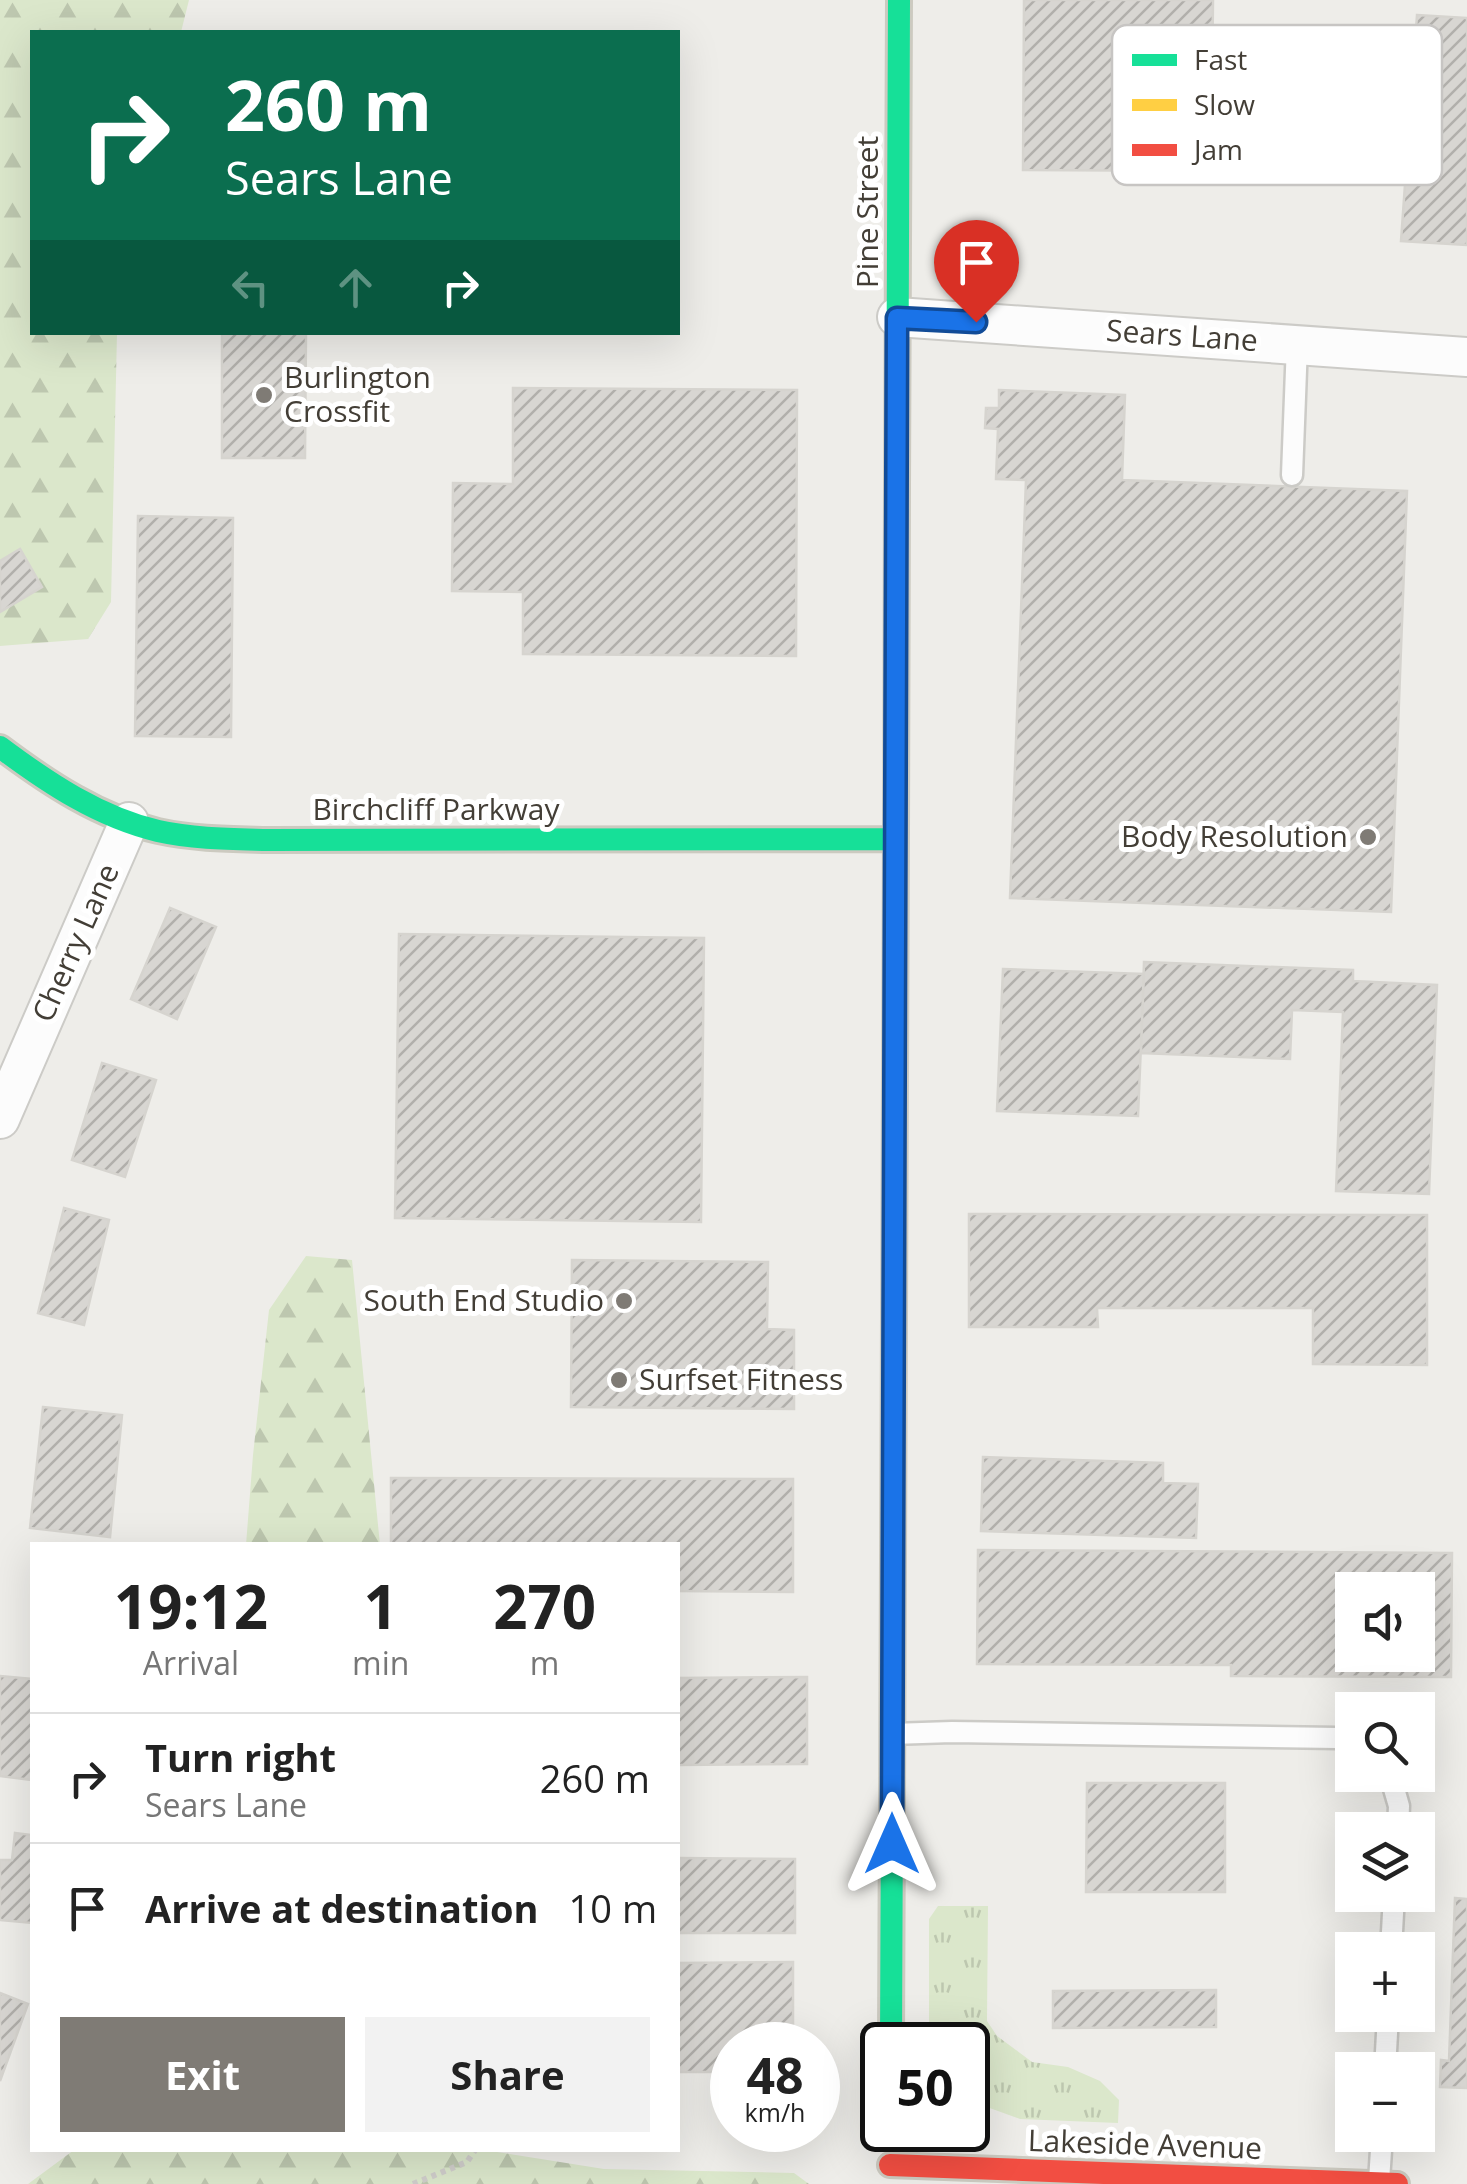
<!DOCTYPE html>
<html lang="en">
<head>
<meta charset="utf-8">
<style>
	body { margin:0; font-family:"Open Sans",sans-serif; background:#f2f2f2; color:#222; height:100vh; display:flex; flex-direction:column; font-size:38px; white-space:nowrap }
	* { box-sizing:border-box; margin:0 }
	p { font-size:32px; color:#767676 }
	.icon { flex:none; width:55px; height:55px; fill:none; stroke:currentColor; stroke-width:2; stroke-linecap:round; stroke-linejoin:round }
	.map { position:relative; flex:1; overflow:hidden }
	.panel { position:absolute; left:30px; top:1542px; width:650px; height:610px; display:flex; flex-direction:column; background:#fff; border-radius:0px; box-shadow:0 10px 40px #0002 }
	.panel>* { flex:none }
	.banner { position:absolute; left:30px; top:30px; width:650px; height:305px; border-radius:0px; box-shadow:0 10px 40px #0002; background:#0b6e4f; color:#fff; overflow:hidden }
	.buttons { position:absolute; left:1335px; top:1572px; display:grid; gap:20px }
	.buttons a { display:grid; place-items:center; width:100px; height:100px; border-radius:0px; background:#fff; box-shadow:0 10px 40px #0002; font-size:50px }
	.speed { position:absolute; left:710px; top:2022px; display:flex; gap:20px; font-size:50px; font-weight:700; text-align:center }
	.speed>* { display:grid; place-content:center; width:130px; height:130px; border-radius:50%; background:#fff; box-shadow:0 10px 40px #0002; line-height:1 }
	.speed small { font-size:25px; font-weight:400 }
	.speed .limit { border:5px solid #111; border-radius:15px; background:#fff; color:#111 }
	.pin { position:absolute; display:grid; place-items:center; width:85px; height:85px; color:#fff; margin:-102px -42px; border-radius:50% 50% 50% 0; rotate:-45deg; box-shadow:0 0 10px #0007 }
	.pin .icon { rotate:45deg }
	.me { position:absolute; width:110px; margin:-55px; rotate:0deg; stroke-linejoin:round; filter:drop-shadow(0 0 8px #0008) }
	.turn { display:flex; align-items:center; gap:35px; height:210px; padding:0 30px; font-size:45px }
	.turn .icon { width:130px; height:130px; stroke-width:2.5 }
	.turn b { display:block; font-size:70px; line-height:85px }
	.lanes { display:flex; align-items:center; height:95px; padding:0 30px; background:#0003; justify-content:center; gap:50px; direction:ltr }
	.lanes .off { opacity:.35 }
	.eta { display:flex; justify-content:space-evenly; align-items:center; height:170px; text-align:center }
	.eta b { font-size:60px; font-weight:700; line-height:70px }
	.cta { display:flex; gap:20px; margin-top:auto; padding:20px 30px }
	.cta a { flex:1; height:115px; border-radius:0px; background:#7f7b75; color:#fff; font-size:40px; font-weight:700; line-height:115px; text-align:center }
	.cta a+a { background:#f2f2f2; color:#222 }
	ul { padding:0; list-style:none }
	li { display:flex; align-items:center; gap:30px; height:130px; padding:0 30px; border-top:2px solid #e0e0e0 }
	li div { flex:1 }
	li b { display:block; font-size:38px }
	li em { font-style:normal }
	.map>svg:first-child { display:block }
	.grass { fill:url(#grass-tufts) }
	.forest { fill:url(#forest-firs) }
	.building { fill:url(#building-hatch); stroke:#d6d4cf; stroke-width:2.5; fill-rule:evenodd }
	.lines { fill:none; stroke-linecap:round; stroke-linejoin:round }
	.lane-casing { stroke:#cccbc7; stroke-width:25 }
	.street-casing { stroke:#cccbc7; stroke-width:42 }
	.fast-casing { stroke:#cccac0; stroke-width:28 }
	.slow-casing { stroke:#cccac0; stroke-width:28 }
	.jam-casing { stroke:#cccac0; stroke-width:28 }
	.path { stroke:#cfcdca; stroke-width:6; stroke-dasharray:5 5; stroke-linecap:butt }
	.lane { stroke:#fcfcfc; stroke-width:20 }
	.street { stroke:#fcfcfc; stroke-width:38 }
	.fast { stroke:#16e098; stroke-width:22 }
	.slow { stroke:#ffcf43; stroke-width:22 }
	.jam { stroke:#f24e42; stroke-width:22 }
	.route-casing { stroke:#114b97; stroke-width:25 }
	.route { stroke:#1a73e8; stroke-width:18 }
	.poi-dot { fill:#7f7b75; stroke:#fff; stroke-width:4 }
	.labels { text-anchor:middle; stroke-width:10; stroke-linejoin:round; paint-order:stroke }
	.street-label { font-size:30px; fill:#433e36; stroke:#fff }
	.poi-label { font-size:30px; fill:#433e36; stroke:#fff; text-anchor:start }
	.key { fill:#fff; stroke:#c7c5c3; stroke-width:2.5 }
	.key-label { font-size:28px; fill:#433e36 }
</style>
</head>
<body>
<div class="map">
<svg width="1467" height="2184" viewBox="0 0 1467 2184">
	<defs>
		<pattern id="grass-tufts" width="24" height="20" patternUnits="userSpaceOnUse" patternTransform="scale(2.5)"><rect width="24" height="20" fill="#dbe7cb"/><path d="M3 7l-1-3M5 7V3M7 7l1-3M15 17l-1-3M17 17v-4M19 17l1-3" fill="none" stroke="#bdc7af"/></pattern>
		<pattern id="forest-firs" width="22" height="20" patternUnits="userSpaceOnUse" patternTransform="scale(2.5)"><rect width="22" height="20" fill="#dbe7cb"/><path d="M5 1l3.5 6h-7zM16 11l3.5 6h-7z" fill="#bdc7af"/></pattern>
		<pattern id="building-hatch" width="6" height="6" patternUnits="userSpaceOnUse" patternTransform="scale(2.5)"><rect width="6" height="6" fill="#d8d6d2"/><path d="M-1 1l2-2M0 6l6-6M5 7l2-2" fill="none" stroke="#b1afab"/></pattern>
	</defs>
	<rect width="100%" height="100%" fill="#eeede9"/>
	<path class="grass" d="M938,1906h50l-1,115 10,15 35,26 36,5 32,14 19,19 -1,23 -98,-4 -47,-17 -5,-6v-51h-39v-126z"/>
	<path class="forest" d="M0,0h189l-8,32h-149v300l85,1 -6,269 -23,37 -88,7z
		M306,1256l46,4 28,285h-134l7,-90 16,-145z
		M74,2150h410l120,19 190,4 15,11h-781z"/>
	<path class="building" d="M1024,0h189l-2,171 -188,-1z
		M1417,15l50,3v227l-66,-4z
		M222,332h84l-1,126h-83z
		M513,388l284,2 -1,266 -273,-2v-62l-71,-1 1,-108 60,1z
		M999,390l126,5 -3,85 285,11 -16,421 -381,-14 16,-418 -30,-1 2,-50 -13,-1 1,-20h13z
		M138,516l95,2 -2,219 -96,-1z
		M20,549l22,38 -42,25v-51z
		M170,908l46,19 -39,92 -46,-20z
		M399,934l305,4 -3,284 -306,-4z
		M1144,962l209,8v11l84,4 -8,209 -93,-3 7,-179 -51,-2 -2,49 -149,-6z
		M1003,969l141,5 -6,142 -141,-5z
		M102,1063l54,17 -31,97 -53,-17z
		M64,1208l45,12 -25,105 -46,-12z
		M969,1214l458,1v150l-114,-1v-56h-216l1,19h-129z
		M572,1260l196,2 -1,67 27,1v79l-223,-2z
		M43,1407l79,8 -12,122 -80,-9z
		M983,1457l180,6v20l35,1 -2,54 -215,-7z
		M391,1478l402,1v113l-115,-1v-46h-287z
		M978,1550l474,3 -1,124 -220,-1v-11l-254,-1zM1352,1590h66v65h-66z
		M0,1676l32,3v101l-32,-4z
		M807,1677v87l-129,1v-87z
		M1087,1783h138v109h-139z
		M15,1833l17,2v88l-32,-3v-60h12z
		M678,1858l117,1v74h-117z
		M1455,1898l12,1v189l-27,-1 1,-27 8,1z
		M793,1962v83h-61v27h-54v-109z
		M1216,1990v37l-163,1v-37z
		M0,1993l28,11 -28,77z"/>
	<g class="lines">
		<g class="lane-casing">
			<path id="lane" d="M1292,475l5,-131
				M892,1734l60,-2 385,6 15,6
				M1390,1775l9,31 -1,24
				M1391,1950l3,-55
				M1385,2070l3,-55
				M1379,2181l3,-46"/>
		</g>
		<g class="street-casing">
			<path id="street" d="M897,317l570,40
				M0,1119l129,-297"/>
		</g>
		<g class="fast-casing">
			<path id="fast" d="M897,485l2,-485
				M0,747c48,36 99,70 158,84 36,8 74,8 110,9l627,-1
				M891,2045l5,-1214"/>
		</g>
		<g class="slow-casing">
			<path id="slow" d="M896,831l1,-346"/>
		</g>
		<g class="jam-casing">
			<path id="jam" d="M890,2165l507,19"/>
		</g>
		<path class="path" d="M413,2184l54,-22 8,-12"/>
		<use href="#lane" class="lane"/>
		<use href="#street" class="street"/>
		<use href="#fast" class="fast"/>
		<use href="#slow" class="slow"/>
		<use href="#jam" class="jam"/>
	</g>
	<g class="lines">
		<g class="route-casing">
			<path id="route" d="M892,1844l5,-1526 79,4"/>
		</g>
		<use href="#route" class="route"/>
	</g>
	<g class="poi-dot">
		<circle cx="264" cy="395" r="10"/>
		<circle cx="1368" cy="837" r="10"/>
		<circle cx="624" cy="1301" r="10"/>
		<circle cx="619" cy="1380" r="10"/>
	</g>
	<g class="labels">
		<g class="street-label">
			<text transform="translate(868 212) rotate(-90)" y="10">Pine Street</text>
			<text transform="translate(1182 336) rotate(4)" y="10">Sears Lane</text>
			<text x="436" y="820">Birchcliff Parkway</text>
			<text transform="translate(76 943) rotate(-66)" y="10">Cherry Lane</text>
			<text transform="translate(1145 2145) rotate(2)" y="10">Lakeside Avenue</text>
		</g>
		<g class="poi-label">
			<text x="284" y="388">Burlington<tspan x="284" dy="34">Crossfit</tspan></text>
			<text x="1348" y="847" text-anchor="end">Body Resolution</text>
			<text x="604" y="1311" text-anchor="end">South End Studio</text>
			<text x="639" y="1390">Surfset Fitness</text>
		</g>
	</g>
	<rect x="1112" y="25" width="330" height="160" rx="15" class="key"/>
	<rect x="1132" y="54" width="45" height="12" fill="#16e098"/>
	<rect x="1132" y="99" width="45" height="12" fill="#ffcf43"/>
	<rect x="1132" y="144" width="45" height="12" fill="#f24e42"/>
	<g class="key-label">
		<text x="1194" y="70">Fast</text>
		<text x="1194" y="115">Slow</text>
		<text x="1194" y="160">Jam</text>
	</g>
</svg>
<div class="buttons">
<a><svg class="icon" aria-label="sound" viewBox="0 0 24 24"><path d="M4 9h4l5-4v14l-5-4H4zM17 9q2 3 0 6"/></svg></a>
<a><svg class="icon" aria-label="search" viewBox="0 0 24 24"><circle cx="10" cy="10" r="6"/><path d="M15 15l6 6"/></svg></a>
<a><svg class="icon" aria-label="layers" viewBox="0 0 24 24"><path d="M12 4l9 5-9 5-9-5zM3 14l9 5 9-5"/></svg></a>
<a>+</a>
<a>−</a>
</div>
<div class="speed"><div>48<small>km/h</small></div><div class="limit">50</div></div>
<div class="pin" style="left:976px;top:322px;background:#d93025"><svg class="icon" aria-label="arrive" viewBox="0 0 24 24"><path d="M6 21V4h12l-3 4 3 4H6"/></svg></div>
<svg class="me" style="left:892px;top:1844px" viewBox="-20 -20 40 40"><path d="M0-17L14 15 0 8-14 15z" fill="#1a73e8" stroke="#fff" stroke-width="4"/></svg>
<div class="banner">
<div class="turn"><svg class="icon" aria-label="right" viewBox="0 0 24 24"><path d="M7 20v-9h11M14 6l5 5-5 5"/></svg><div><b>260 m</b>Sears Lane</div></div>
<div class="lanes"><svg class="icon off" aria-label="left" viewBox="0 0 24 24"><path d="M17 20v-9H6M10 6l-5 5 5 5"/></svg><svg class="icon off" aria-label="ahead" viewBox="0 0 24 24"><path d="M12 20V5M6 11l6-6 6 6"/></svg><svg class="icon" aria-label="right" viewBox="0 0 24 24"><path d="M7 20v-9h11M14 6l5 5-5 5"/></svg></div>
</div>
<section class="panel">
<div class="eta">
<div><b>19:12</b><p>Arrival</p></div>
<div><b>1</b><p>min</p></div>
<div><b>270</b><p>m</p></div>
</div>
<ul>
<li><svg class="icon" aria-label="right" viewBox="0 0 24 24"><path d="M7 20v-9h11M14 6l5 5-5 5"/></svg><div><b>Turn right</b><p>Sears Lane</p></div><em>260 m</em></li>
<li><svg class="icon" aria-label="arrive" viewBox="0 0 24 24"><path d="M6 21V4h12l-3 4 3 4H6"/></svg><div><b>Arrive at destination</b></div><em>10 m</em></li>
</ul>
<div class="cta"><a>Exit</a><a>Share</a></div>
</section>
</div>
</body>
</html>
